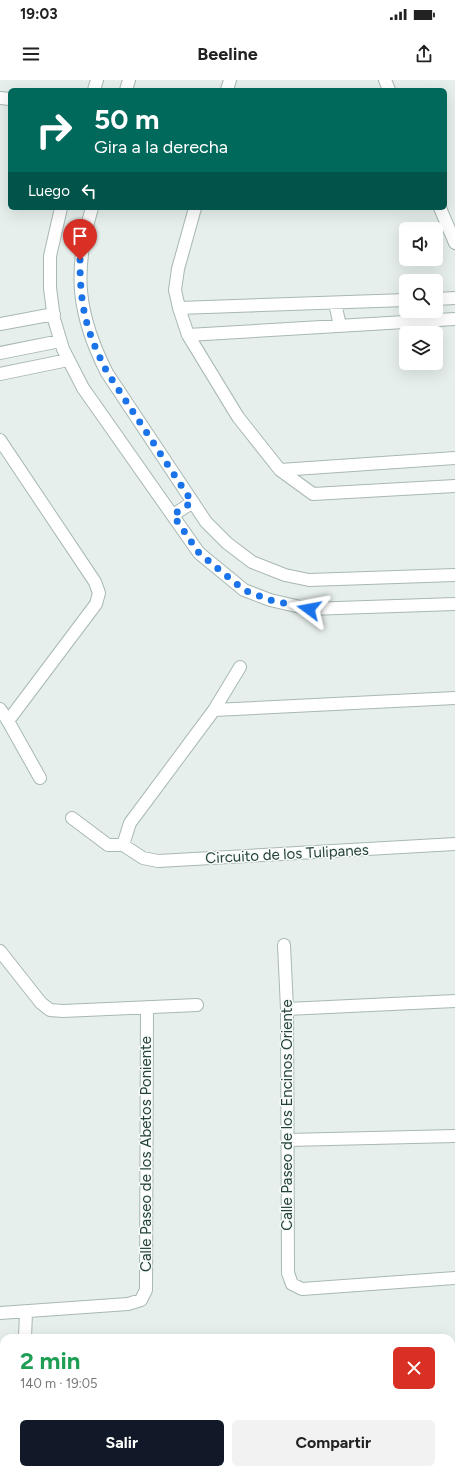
<!DOCTYPE html>
<html lang="es">
<head>
<meta charset="utf-8">
<style>
	body { margin:0; font-family:Figtree,sans-serif; background:#f2f2f2; color:#222; height:100vh; display:flex; flex-direction:column; font-size:15px; white-space:nowrap }
	* { box-sizing:border-box; margin:0 }
	p { font-size:13px; color:#767676 }
	.icon { flex:none; width:22px; height:22px; fill:none; stroke:currentColor; stroke-width:2; stroke-linecap:round; stroke-linejoin:round }
	.map { position:relative; flex:1; overflow:hidden }
	.details { position:absolute; left:0px; top:1254px; width:455px; height:140px; display:flex; flex-direction:column; background:#fff; border-radius:12px 12px 0 0; box-shadow:0 4px 16px #0002 }
	.details>* { flex:none }
	.guide { position:absolute; left:8px; top:8px; width:439px; height:122px; border-radius:6px; box-shadow:0 4px 16px #0002; background:#00695c; color:#fff; overflow:hidden }
	.buttons { position:absolute; left:399px; top:142px; display:grid; gap:8px }
	.buttons a { display:grid; place-items:center; width:44px; height:44px; border-radius:6px; background:#fff; box-shadow:0 4px 16px #0002; font-size:20px }
	.pin { position:absolute; display:grid; place-items:center; width:34px; height:34px; color:#fff; margin:-41px -17px; border-radius:50% 50% 50% 0; rotate:-45deg; box-shadow:0 0 4px #0007 }
	.pin .icon { rotate:45deg }
	.me { position:absolute; width:44px; margin:-22px; rotate:283deg; stroke-linejoin:round; filter:drop-shadow(0 0 3px #0008) }
	.turn { display:flex; align-items:center; gap:14px; height:84px; padding:0 20px; font-size:18px }
	.turn .icon { width:52px; height:52px; stroke-width:2.5 }
	.turn b { display:block; font-size:28px; line-height:34px }
	.then { display:flex; align-items:center; height:38px; padding:0 20px; background:#0003; gap:8px; font-size:15px }
	.round { display:grid; place-items:center; flex:none; width:42px; height:42px; border-radius:6px; background:#f2f2f2 }
	.summary { display:flex; align-items:center; justify-content:space-between; height:68px; padding:0 20px }
	h1 { font-size:24px; font-weight:700; line-height:30px; color:#1e9e55 }
	.cta { display:flex; gap:8px; margin-top:auto; padding:8px 20px }
	.cta a { flex:1; height:46px; border-radius:6px; background:#111827; color:#fff; font-size:16px; font-weight:700; line-height:46px; text-align:center }
	.cta a+a { background:#f2f2f2; color:#222 }
	.status { display:flex; justify-content:space-between; align-items:center; height:28px; padding:0 20px; background:#fff; direction:ltr }
	.status svg { height:11px; fill:currentColor }
	header { display:flex; justify-content:space-between; align-items:center; height:52px; padding:0 20px; background:#fff; font-size:18px; font-weight:700 }
	.map>svg:first-child { display:block }
	.lines { fill:none; stroke-linecap:round; stroke-linejoin:round }
	.street-casing { stroke:#a8b8b2; stroke-width:14 }
	.street { stroke:#fff; stroke-width:12 }
	.route { stroke:#1a73e8; stroke-width:7; stroke-dasharray:0 12.6 }
	.labels { text-anchor:middle; stroke-width:3; stroke-linejoin:round; paint-order:stroke }
	.street-label { font-size:15px; fill:#24423a; stroke:#f7fbf9 }
</style>
</head>
<body>
<div class="status"><b>19:03</b><svg viewBox="0 0 49 12"><path d="M0 12V9h3v3zM5 12V6h3v6zM10 12V3h3v9zM15 12V0h3v12zM26 1h20v11H26zM47 4h2v5h-2z"/></svg></div>
<header><svg class="icon" aria-label="menu" viewBox="0 0 24 24"><path d="M4 6h16M4 12h16M4 18h16"/></svg>Beeline<svg class="icon" aria-label="share" viewBox="0 0 24 24"><path d="M12 15V3M7 8l5-5 5 5M5 13v7h14v-7"/></svg></header>
<div class="map">
<svg width="455" height="1394" viewBox="0 0 455 1394">
	<rect width="100%" height="100%" fill="#e6efeb"/>
	<g class="lines">
		<g class="street-casing">
			<path id="street" d="M385,0l4,10
				M94,10l3,-10
				M126,10l3,-10
				M227,10l3,-10
				M0,18l10,1
				M61,128l-11,48v32l4,31 9,30 20,39 116,165 45,37 26,10 39,9 146,-5
				M92,128c-19,63 -15,106 15,165l99,149 21,21 25,19 33,13 24,5 146,-5
				M195,128l-17,61 -3,21 4,18 9,27 50,82 42,53 33,24 142,-8
				M440,128l15,35
				M436,219l19,-1
				M335,223l5,23
				M179,228l227,-8
				M0,244l54,-10
				M188,255l267,-16
				M0,273l60,-12
				M0,294l68,-14
				M0,360l95,142 4,11 -3,11 -88,117 -8,-12
				M280,390l175,-12
				M173,435l20,-13
				M240,587l-26,43 -84,113 -7,22 20,13 15,3 297,-17
				M214,630l241,-12
				M8,641l32,57
				M72,738l36,27h15
				M284,865l3,64 1,264 4,11 10,5 153,-11
				M0,871l41,52 9,7 13,1 134,-6
				M287,929l168,-8
				M288,1060l167,-4
				M0,1233l128,-9 13,-4 5,-10 1,-283
				M25,1258l1,-26
				M451,1300h4
				M0,1316h4
				M155,1390v4
				M185,1390v4
				M341,1390v4"/>
		</g>
		<use href="#street" class="street"/>
	</g>
	<g class="lines">
		<path class="route" d="M80,180c0,47 6,71 27,112l85,130 -19,13 26,38 45,37 26,10 39,9"/>
	</g>
	<g class="labels">
		<g class="street-label">
			<text transform="translate(287 774) rotate(-3)" y="5">Circuito de los Tulipanes</text>
			<text transform="translate(287 1035) rotate(-90)" y="5">Calle Paseo de los Encinos Oriente</text>
			<text transform="translate(146 1074) rotate(-90)" y="5">Calle Paseo de los Abetos Poniente</text>
		</g>
	</g>
</svg>
<div class="buttons">
<a><svg class="icon" aria-label="sound" viewBox="0 0 24 24"><path d="M4 9h4l5-4v14l-5-4H4zM17 9q2 3 0 6"/></svg></a>
<a><svg class="icon" aria-label="search" viewBox="0 0 24 24"><circle cx="10" cy="10" r="6"/><path d="M15 15l6 6"/></svg></a>
<a><svg class="icon" aria-label="layers" viewBox="0 0 24 24"><path d="M12 4l9 5-9 5-9-5zM3 14l9 5 9-5"/></svg></a>
</div>
<div class="pin" style="left:80px;top:180px;background:#d93025"><svg class="icon" aria-label="arrive" viewBox="0 0 24 24"><path d="M6 21V4h12l-3 4 3 4H6"/></svg></div>
<svg class="me" style="left:309px;top:529px" viewBox="-20 -20 40 40"><path d="M0-17L14 15 0 8-14 15z" fill="#1a73e8" stroke="#fff" stroke-width="4"/></svg>
<div class="guide">
<div class="turn"><svg class="icon" aria-label="right" viewBox="0 0 24 24"><path d="M7 20v-9h11M14 6l5 5-5 5"/></svg><div><b>50 m</b>Gira a la derecha</div></div>
<div class="then">Luego<svg class="icon" aria-label="left" viewBox="0 0 24 24"><path d="M17 20v-9H6M10 6l-5 5 5 5"/></svg></div>
</div>
<section class="details">
<div class="summary"><div><h1>2 min</h1><p>140 m · 19:05</p></div><a class="round" style="background:#d93025;color:#fff"><svg class="icon" aria-label="close" viewBox="0 0 24 24"><path d="M6 6l12 12M18 6L6 18"/></svg></a></div>
<div class="cta"><a>Salir</a><a>Compartir</a></div>
</section>
</div>
</body>
</html>
